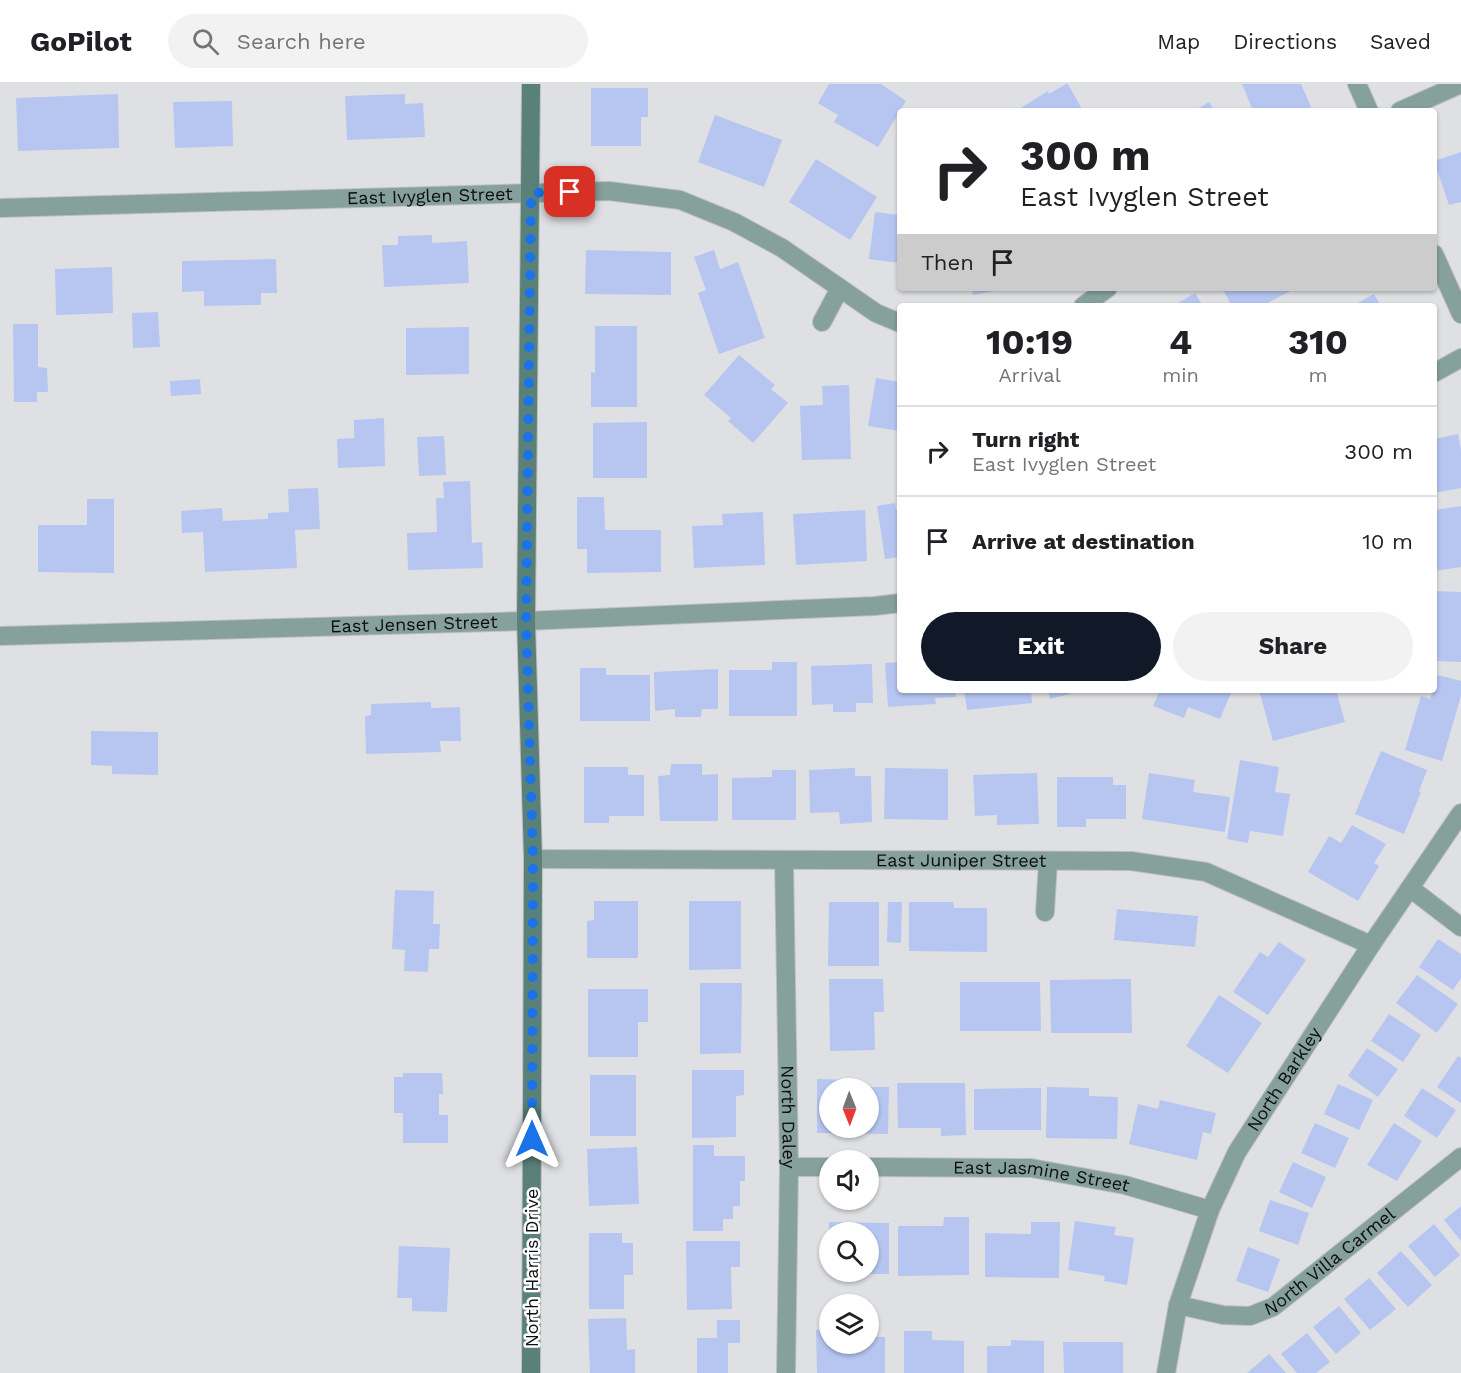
<!DOCTYPE html>
<html lang="en">
<head>
<meta charset="utf-8">
<style>
	body { margin:0; font-family:"Work Sans",sans-serif; background:#f2f2f2; color:#202124; height:100vh; display:flex; flex-direction:column; font-size:22px; white-space:nowrap }
	* { box-sizing:border-box; margin:0 }
	p { font-size:20px; color:#757577 }
	.icon { flex:none; width:33px; height:33px; fill:none; stroke:currentColor; stroke-width:2; stroke-linecap:round; stroke-linejoin:round }
	.map { position:relative; flex:1; overflow:hidden }
	.details { position:absolute; left:897px; top:219px; width:540px; height:390px; display:flex; flex-direction:column; background:#fff; border-radius:6px; box-shadow:0 2px 4px #0004 }
	.details>* { flex:none }
	.guide { position:absolute; left:897px; top:24px; width:540px; height:183px; border-radius:6px; box-shadow:0 2px 4px #0004; background:#fff; color:#202124; overflow:hidden }
	.needle { width:39px; rotate:179deg }
	.fabs { position:absolute; left:819px; top:994px; display:grid; gap:12px }
	.fabs a { display:grid; place-items:center; width:60px; height:60px; border-radius:50%; background:#fff; box-shadow:0 2px 4px #0004; font-size:30px }
	.pin { position:absolute; display:grid; place-items:center; width:51px; height:51px; color:#fff; margin:-26px; border-radius:12px; box-shadow:0 3px 9px #0006 }
	.me { position:absolute; width:66px; margin:-33px; rotate:0deg; stroke-linejoin:round; filter:drop-shadow(0 0 4px #0008) }
	.turn { display:flex; align-items:center; gap:21px; height:126px; padding:0 24px; font-size:27px }
	.turn .icon { width:78px; height:78px; stroke-width:2.5 }
	.turn b { display:block; font-size:42px; line-height:51px }
	.then { display:flex; align-items:center; height:57px; padding:0 24px; background:#0003; gap:12px; font-size:22px }
	.eta { display:flex; justify-content:space-evenly; align-items:center; height:102px; text-align:center }
	.eta b { font-size:36px; font-weight:700; line-height:42px }
	.cta { display:flex; gap:12px; margin-top:auto; padding:12px 24px }
	.cta a { flex:1; height:69px; border-radius:36px; background:#111827; color:#fff; font-size:24px; font-weight:700; line-height:69px; text-align:center }
	.cta a+a { background:#f2f2f2; color:#202124 }
	ul { padding:0; list-style:none }
	li { display:flex; align-items:center; gap:18px; height:90px; padding:0 24px; border-top:2px solid #e0e0e0 }
	li div { flex:1 }
	li b { display:block; font-size:22px }
	li em { font-style:normal }
	header { display:flex; align-items:center; gap:36px; box-sizing:border-box; height:84px; padding:0 30px; background:#fff; border-bottom:2px solid #e0e0e0 }
	header strong { font-size:28px }
	nav { display:flex; gap:33px; margin-inline-start:auto; font-size:21px }
	.search { width:420px; height:54px; background:#f2f2f2; display:flex; align-items:center; gap:15px; box-sizing:border-box; padding:0 21px; border-radius:33px; color:#757577; font-size:22px }
	.map>svg:first-child { display:block }
	.building { fill:#b6c6f1; fill-rule:evenodd }
	.lines { fill:none; stroke-linecap:round; stroke-linejoin:round }
	.street-casing { stroke:#bdbec1; stroke-width:20 }
	.secondary-casing { stroke:#bdbec1; stroke-width:20 }
	.street { stroke:#86a09b; stroke-width:18 }
	.secondary { stroke:#5a807a; stroke-width:18 }
	.route { stroke:#1a73e8; stroke-width:10; stroke-dasharray:0 18 }
	.labels { text-anchor:middle; stroke-width:5; stroke-linejoin:round; paint-order:stroke }
	.street-label { font-size:18px; fill:#0c0d0e; stroke:#fff }
</style>
</head>
<body>
<header>
<strong>GoPilot</strong>
<div class="search"><svg class="icon" aria-label="search" viewBox="0 0 24 24"><circle cx="10" cy="10" r="6"/><path d="M15 15l6 6"/></svg>Search here</div>
<nav><a>Map</a><a>Directions</a><a>Saved</a></nav>
</header>
<div class="map">
<svg width="1461" height="1289" viewBox="0 0 1461 1289">
	<rect width="100%" height="100%" fill="#dfe0e3"/>
	<path class="building" d="M829,0h52l25,17 -28,46 -44,-25 4,-7 -20,-12z
		M1066,0h2l15,27h-67l32,-20 1,3z
		M1242,0h59l10,23 -10,4h-48z
		M591,4h57v29h-7v29h-50z
		M118,10l1,54 -101,3 -2,-53z
		M405,10v10l18,-1 2,34 -78,3 -2,-44z
		M232,17l1,45 -58,2 -2,-46z
		M1209,18l6,9h-21z
		M715,31l67,25 -18,47 -66,-25z
		M1461,68v50l-12,3 -15,-44z
		M816,75l61,38 -27,43 -61,-38z
		M875,128l25,3v48l-31,-4z
		M432,151v8l35,-2 2,42 -85,4 -2,-42h16v-9z
		M586,166l85,2v43l-86,-1z
		M714,166l6,19 18,-7 27,76 -46,16 -21,-61 8,-3 -12,-33z
		M276,175l1,34h-16v12l-57,1v-15l-22,1v-31z
		M112,183l1,46 -57,2 -1,-46z
		M971,204h34v1l-32,6z
		M1222,204h74l-34,18h-30z
		M1195,209l8,13h-30z
		M1374,210l7,12h-29z
		M158,228l2,35 -27,1 -1,-35z
		M13,240h25v43l9,1 1,24h-11v10h-23z
		M595,242h42v81h-46v-35l4,1z
		M469,243v47l-63,1v-47z
		M739,271l36,30 -4,4 17,14 -35,40 -25,-22 3,-3 -27,-23z
		M876,294l24,4v49l-32,-5z
		M200,295l1,15 -30,2 -1,-15z
		M849,301l2,74 -49,1 -2,-54 23,-1 -1,-19z
		M384,334l1,48 -47,2 -1,-29 17,-1v-18z
		M647,338v56h-54v-55z
		M1458,350l3,16v38l-27,5v-54z
		M444,352l2,39 -27,1 -2,-39z
		M470,397l2,62 10,-1 1,26 -75,2 -1,-37 30,-1 -1,-34h8l-1,-16z
		M318,404l2,41 -25,1 2,38 -92,4 -2,-40 -21,1 -1,-22 41,-3 1,13 45,-2v-6l21,-1 -1,-23z
		M577,413h27l1,33h56v42l-74,1v-24h-10z
		M87,415h27v74l-76,-1v-47h49z
		M895,419l1,7 4,-1v48l-15,2 -8,-53z
		M1461,422v61l-27,4v-61z
		M865,426l2,51 -71,4 -3,-51z
		M763,428l2,53 -71,3 -2,-42 31,-1 -1,-11z
		M1434,507l27,1v70l-26,-1z
		M772,578h25v54h-68v-46h43z
		M900,578v28h55l1,7 -21,1 1,6 -48,3 -3,-44z
		M872,580l1,39h-17v9h-23v-8l-21,1 -1,-39z
		M580,584h26v7h44v46h-70z
		M718,585v40h-16l-1,8h-26v-8l-20,2 -1,-39z
		M1438,591l23,6v15l-19,65 -37,-11 16,-54 9,3z
		M964,606h67l1,13 -65,7z
		M1048,606h33v1l-31,8z
		M1160,606h72l-12,29 -32,-12 -4,11 -31,-12z
		M1259,606h77l9,32 -72,19z
		M431,618v6l29,-1 1,34h-21l1,11 -75,2 -1,-38 6,-1v-11z
		M91,647l67,1v43l-46,-1v-8l-21,-1z
		M1381,667l46,19 -8,21 2,1 -17,42 -49,-20z
		M1240,676l39,7 -4,25 15,2 -7,42 -33,-5 -2,12 -21,-4z
		M671,680h31v11l16,-1v47h-58l-2,-45 12,-1z
		M584,683h44v8h16v41h-35v7h-25z
		M855,684v8h16l1,46 -32,2 -1,-12 -29,1 -1,-43z
		M885,684l63,1v51l-64,-1z
		M772,686h24v50h-64v-42l40,-1z
		M1037,689l2,51 -42,1v-10l-22,1 -2,-41z
		M1149,689l46,7 -2,12 37,5 -5,35 -83,-13z
		M1057,693h56v8h13v34h-40v8h-29z
		M1352,741l34,19 -12,19 5,3 -21,35 -50,-29 21,-36 12,7z
		M395,806l39,1 -1,33h7l-1,25h-10l-1,23 -24,-1 1,-21 -13,-1z
		M594,817h44v57h-51v-37l7,-1z
		M689,817h52v68l-52,1z
		M829,818h50v64h-51z
		M888,818h14l-1,41 -14,-1z
		M909,818h44l1,6h33v44l-78,-1z
		M1117,825l81,7 -3,31 -81,-7z
		M1438,855l23,15v24l-8,12 -34,-23z
		M1279,858l27,18 -38,55 -35,-23 27,-40 8,5z
		M1417,891l41,29 -21,29 -41,-30z
		M829,895h54l1,33h-10l1,38 -45,1z
		M1131,895l1,54h-81l-1,-53z
		M960,898h80l1,49h-81z
		M700,899h42l-1,70 -41,1z
		M588,905h60v33h-10v35h-50z
		M1219,911l43,28 -34,50 -42,-27z
		M1389,930l32,21 -18,27 -32,-21z
		M1367,964l31,21 -20,28 -30,-21z
		M1458,972l3,2v45l-24,-16z
		M692,986h52v25l-8,1v41l-44,1z
		M403,989h39l1,21h-4v21h9v28h-45v-30h-9v-36h9z
		M590,991h46v61h-46z
		M817,995l36,1v7h36l-1,47 -71,-1zM830,1005h38v39h-38z
		M897,999h68l1,52 -25,1v-8h-43z
		M1338,1000l35,16 -14,30 -35,-16z
		M1047,1003l42,1v8l29,1 -1,42 -71,-1z
		M1041,1004v42h-67v-41z
		M1422,1004l34,22 -19,28 -33,-22z
		M1160,1016l56,13 -5,21 -8,-2 -6,28 -68,-16 9,-40 20,5z
		M1315,1039l34,15 -14,30 -34,-15z
		M1394,1039l28,18 -25,40 -30,-16z
		M693,1061h21v11h31v25h-5v25h-7v13h-10v12h-30z
		M637,1063l2,57 -50,2 -2,-57z
		M1293,1078l33,15 -14,31 -33,-16z
		M1270,1116l39,13 -11,32 -39,-14z
		M1461,1122v35l-17,-21z
		M944,1133h25v58l-71,1v-50h45z
		M1075,1137l41,6 -2,8 20,3 -7,47 -23,-4 1,-5 -37,-6z
		M829,1138l60,1v51h-21v-41h-39z
		M1031,1138h29l-1,56 -74,-1v-44l46,1z
		M1434,1140l26,31 -25,22 -27,-31z
		M589,1149h33v10h11v32h-9v34h-35z
		M686,1157h54v26h-9l1,42 -45,1z
		M399,1162l51,2 -3,64 -35,-1v-13h-15z
		M1248,1163l32,12 -12,33 -32,-11z
		M1401,1167l31,34 -24,22 -31,-34z
		M1369,1194l27,31 -26,21 -26,-31z
		M1339,1222l22,27 -25,21 -23,-27z
		M626,1234l1,32 8,-1v24h-45l-2,-54z
		M717,1236h23v23h-12v30h-31v-35h20z
		M816,1246h14v14h38v-7h17v36h-68z
		M904,1247h28v9l32,1v32h-60z
		M1307,1249l23,29 -14,11h-19l-16,-19z
		M1011,1256l33,1v32h-57v-27h24z
		M1063,1258h60v31h-59z
		M1269,1270l17,19h-39z"/>
	<g class="lines">
		<g class="street-casing">
			<g id="street">
				<path d="M1357,0l12,27"/>
				<path d="M1400,27l61,-27"/>
				<path id="s1" d="M0,124l609,-17 71,9 54,22 48,26 94,65 24,10"/>
				<path d="M1434,170l27,60"/>
				<path d="M1083,222l25,-18"/>
				<path d="M822,238l18,-34"/>
				<path d="M1434,289l27,-15"/>
				<path id="s2" d="M0,552l526,-15 349,-15 25,-3"/>
				<path id="s3" d="M533,775l598,2 75,11 165,73"/>
				<path id="s4" d="M784,777l5,306 -3,206"/>
				<path d="M1410,804l51,39"/>
				<path d="M1045,828l3,-51"/>
				<path d="M789,1083h41"/>
				<path id="s5" d="M868,1083l163,1 94,17 85,25"/>
				<path id="s6" d="M1178,1221l45,10 27,1 23,-9 188,-150"/>
				<path id="s7" d="M1166,1289l12,-68 32,-95 27,-58 134,-207 90,-132"/>
			</g>
		</g>
		<g class="secondary-casing">
			<path id="secondary" d="M531,0l-5,537 7,238 -2,514"/>
		</g>
		<use href="#street" class="street"/>
		<use href="#secondary" class="secondary"/>
	</g>
	<g class="lines">
		<path class="route" d="M532,1055l1,-280 -7,-238 5,-428 39,-1"/>
	</g>
	<g class="labels">
		<g class="street-label">
			<text dy="6" stroke="none"><textPath href="#s1" startOffset="430">East Ivyglen Street</textPath></text>
			<text dy="6" stroke="none"><textPath href="#s2" startOffset="414">East Jensen Street</textPath></text>
			<text dy="6" stroke="none"><textPath href="#s3" startOffset="428">East Juniper Street</textPath></text>
			<text dy="6" stroke="none"><textPath href="#s7" startOffset="320">North Barkley</textPath></text>
			<text dy="6" stroke="none"><textPath href="#s4" startOffset="256">North Daley</textPath></text>
			<text dy="6" stroke="none"><textPath href="#s5" startOffset="174">East Jasmine Street</textPath></text>
			<text dy="6" stroke="none"><textPath href="#s6" startOffset="170">North Villa Carmel</textPath></text>
			<text transform="translate(532 1184) rotate(-90)" y="6">North Harris Drive</text>
		</g>
	</g>
</svg>
<div class="fabs">
<a><svg class="needle" viewBox="-14 -14 28 28"><path d="M0-13l5 13h-10z" fill="#e53935"/><path d="M0 13l5-13h-10z" fill="#757577"/></svg></a>
<a><svg class="icon" aria-label="sound" viewBox="0 0 24 24"><path d="M4 9h4l5-4v14l-5-4H4zM17 9q2 3 0 6"/></svg></a>
<a><svg class="icon" aria-label="search" viewBox="0 0 24 24"><circle cx="10" cy="10" r="6"/><path d="M15 15l6 6"/></svg></a>
<a><svg class="icon" aria-label="layers" viewBox="0 0 24 24"><path d="M12 4l9 5-9 5-9-5zM3 14l9 5 9-5"/></svg></a>
</div>
<div class="pin" style="left:570px;top:108px;background:#d93025"><svg class="icon" aria-label="arrive" viewBox="0 0 24 24"><path d="M6 21V4h12l-3 4 3 4H6"/></svg></div>
<svg class="me" style="left:532px;top:1055px" viewBox="-20 -20 40 40"><path d="M0-17L14 15 0 8-14 15z" fill="#1a73e8" stroke="#fff" stroke-width="4"/></svg>
<div class="guide">
<div class="turn"><svg class="icon" aria-label="right" viewBox="0 0 24 24"><path d="M7 20v-9h11M14 6l5 5-5 5"/></svg><div><b>300 m</b>East Ivyglen Street</div></div>
<div class="then">Then<svg class="icon" aria-label="arrive" viewBox="0 0 24 24"><path d="M6 21V4h12l-3 4 3 4H6"/></svg></div>
</div>
<section class="details">
<div class="eta">
<div><b>10:19</b><p>Arrival</p></div>
<div><b>4</b><p>min</p></div>
<div><b>310</b><p>m</p></div>
</div>
<ul>
<li><svg class="icon" aria-label="right" viewBox="0 0 24 24"><path d="M7 20v-9h11M14 6l5 5-5 5"/></svg><div><b>Turn right</b><p>East Ivyglen Street</p></div><em>300 m</em></li>
<li><svg class="icon" aria-label="arrive" viewBox="0 0 24 24"><path d="M6 21V4h12l-3 4 3 4H6"/></svg><div><b>Arrive at destination</b></div><em>10 m</em></li>
</ul>
<div class="cta"><a>Exit</a><a>Share</a></div>
</section>
</div>
</body>
</html>
